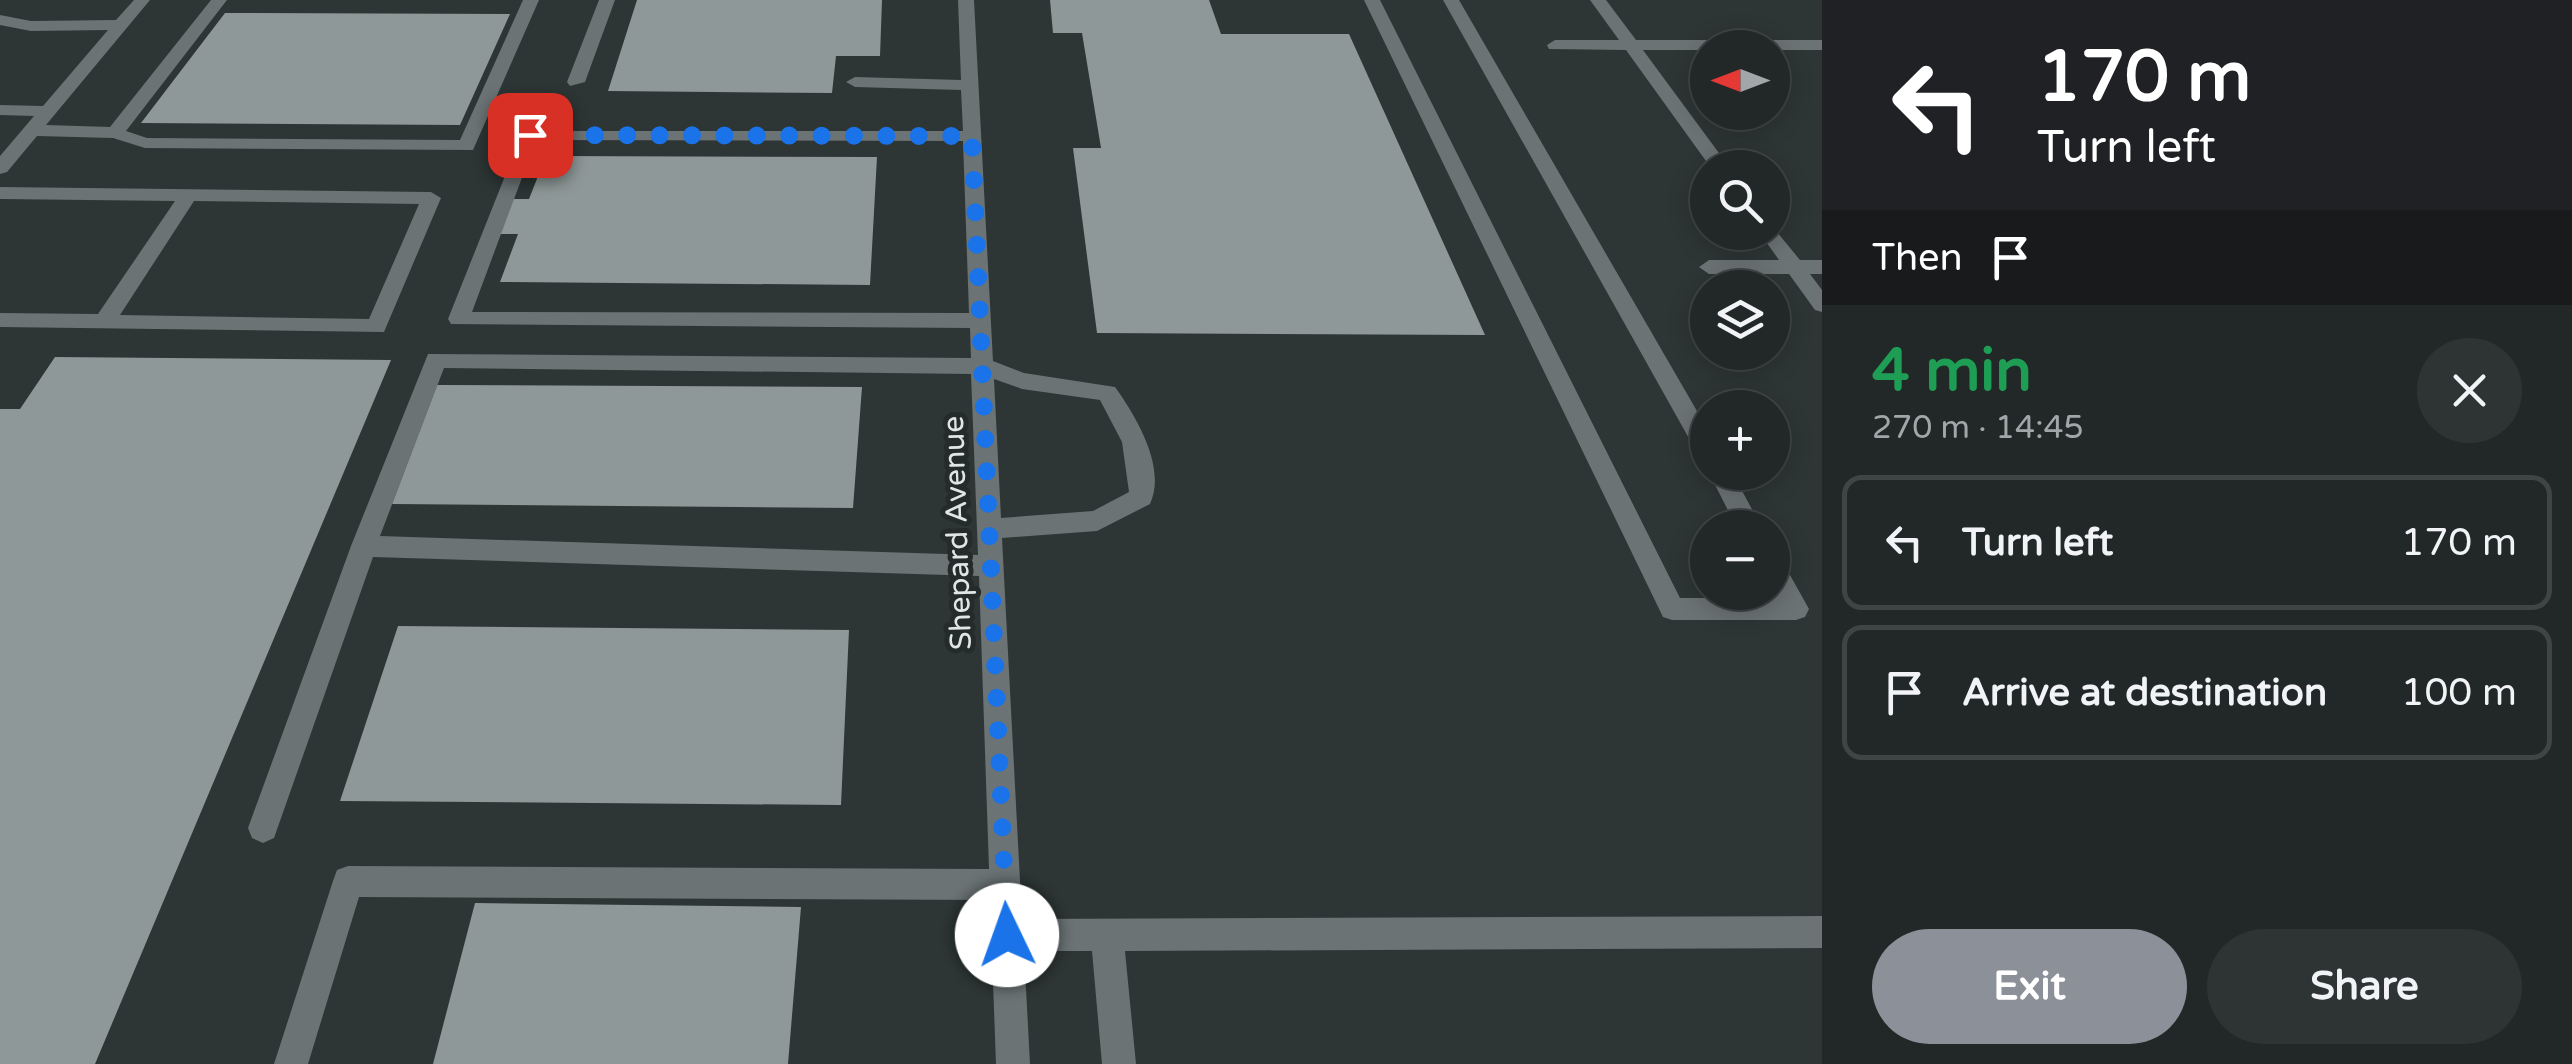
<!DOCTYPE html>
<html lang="en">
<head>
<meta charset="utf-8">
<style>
	body { margin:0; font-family:"Varela Round",sans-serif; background:#2e3434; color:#f1f3f6; height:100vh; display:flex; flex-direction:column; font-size:38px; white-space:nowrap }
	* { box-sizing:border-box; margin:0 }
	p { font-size:32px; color:#a2a6a8 }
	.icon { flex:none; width:55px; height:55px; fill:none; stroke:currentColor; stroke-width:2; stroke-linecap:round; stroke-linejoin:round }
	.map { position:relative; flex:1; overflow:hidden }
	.panel { display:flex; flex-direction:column; background:#222828; width:750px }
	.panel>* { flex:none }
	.guide { background:#202124; color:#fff; overflow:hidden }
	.needle { width:65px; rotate:270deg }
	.controls { position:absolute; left:1690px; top:30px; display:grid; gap:20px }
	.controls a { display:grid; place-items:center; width:100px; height:100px; border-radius:50%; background:#222828; box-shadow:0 5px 25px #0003,0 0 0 2px #3f4445; font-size:50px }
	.pin { position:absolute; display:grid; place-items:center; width:85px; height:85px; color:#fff; margin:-42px; border-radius:20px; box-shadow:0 5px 15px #0006 }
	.me { position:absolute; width:110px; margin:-55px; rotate:357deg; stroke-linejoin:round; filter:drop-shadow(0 0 8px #0008) }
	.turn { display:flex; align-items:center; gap:35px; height:210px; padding:0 50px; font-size:45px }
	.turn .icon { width:130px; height:130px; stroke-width:2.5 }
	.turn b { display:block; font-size:70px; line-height:85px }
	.then { display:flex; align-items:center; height:95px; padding:0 50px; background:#0003; gap:20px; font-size:38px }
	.round { display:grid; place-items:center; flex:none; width:105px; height:105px; border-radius:52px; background:#2e3434 }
	.head { display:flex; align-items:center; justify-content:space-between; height:170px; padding:0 50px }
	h1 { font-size:60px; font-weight:700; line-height:75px; color:#1e9e55 }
	.action { display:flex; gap:20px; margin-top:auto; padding:20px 50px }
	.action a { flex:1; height:115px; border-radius:60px; background:#8c9099; color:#fff; font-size:40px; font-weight:700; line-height:115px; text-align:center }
	.action a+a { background:#2e3434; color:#f1f3f6 }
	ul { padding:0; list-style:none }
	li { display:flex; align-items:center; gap:30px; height:135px; margin:0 20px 15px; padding:0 30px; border:5px solid #3f4445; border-radius:20px }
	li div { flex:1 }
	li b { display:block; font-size:38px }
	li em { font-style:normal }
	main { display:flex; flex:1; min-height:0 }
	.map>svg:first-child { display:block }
	.building { fill:#8f9898 }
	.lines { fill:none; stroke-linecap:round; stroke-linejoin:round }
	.minor { fill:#6b7374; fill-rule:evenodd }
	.route { stroke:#1a73e8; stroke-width:18; stroke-dasharray:0 32.4 }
	.labels { text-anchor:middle; stroke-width:10; stroke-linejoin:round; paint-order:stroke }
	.street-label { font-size:30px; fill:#e0e5e5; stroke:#232b2b }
</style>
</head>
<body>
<main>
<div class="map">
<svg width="1822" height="1064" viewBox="0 0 1822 1064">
	<rect width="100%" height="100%" fill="#2d3535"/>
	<path class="building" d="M637,0h245l-2,56h-44l-4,37 -224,-2z
		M1050,0h159l12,34h128l136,301 -388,-2 -24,-185h28l-19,-115h-29z
		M225,13l285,1 -50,111 -319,-2z
		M546,156l331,1 -7,128 -370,-3 18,-48h-18l11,-35h18z
		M55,357l336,3 -296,704h-95v-655h20z
		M437,385l425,2 -9,121 -461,-4z
		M398,626l451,4 -8,175 -501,-4z
		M475,903l326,4 -13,157h-355z"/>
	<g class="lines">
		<path class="minor" d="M134,0h16l-104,125 64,2 101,-127h16l-101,131 21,7 313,2 63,-140h16l-66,150 -328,-2 -32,-10 -76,-2 -30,36 -7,2v-18l34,-40 -34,-1v-10l43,1 65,-76 -77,1 -31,-6v-10l31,6 85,-1z
			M599,0h16l-30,82 -15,4 -3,-4z
			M958,0h16l19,361 31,12 91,14c21,29 52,81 35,117l-53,27 -95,7 20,381 800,-3v32l-697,3 11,113h-34l-10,-113h-68l6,113h-34l-6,-164 -631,-3 -51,167h-34l59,-183 4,-11 11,-4 641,3 -10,-293 -606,-19 -99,281 -11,5 -11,-5 -4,-10 103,-282 77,-192 543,4 -1,-30 -519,-4 -3,-5 75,-188h440l-2,-41 -106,-3 -9,-5 9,-5 106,3zM536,140l427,1 6,172 -497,-1zM444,368l527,6 7,181 -598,-19zM994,379l28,10 78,11 22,42 7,50 -36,19 -92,7z
			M1364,0h16l300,598h96l-4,-42 9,3 28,50 -4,8 -9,3h-124l-9,-3z
			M1443,0h16l249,430v31l-8,-3z
			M1590,0h16l30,40h186v10h-179l87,118h-19l-85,-118 -77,-1 -2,-4 8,-5h64z
			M0,187l431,5 10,6 -57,134 -384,-5v-14l98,1 77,-113 -175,-2zM194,201l225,3 -50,115 -249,-4z
			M1772,226l28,34h22v14h-12l12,16v22l-7,-2 -26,-36h-80l-10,-7 10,-7h70l-20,-28h13z
			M1708,471l24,1 30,56h-25z"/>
	</g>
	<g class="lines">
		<path class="route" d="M530,135l442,1 35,799"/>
	</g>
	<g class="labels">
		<g class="street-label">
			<text transform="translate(957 533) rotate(-92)" y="10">Shepard Avenue</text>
		</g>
	</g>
</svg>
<div class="controls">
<a><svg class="needle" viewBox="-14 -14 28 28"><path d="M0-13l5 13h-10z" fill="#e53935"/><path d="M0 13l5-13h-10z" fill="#a2a6a8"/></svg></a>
<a><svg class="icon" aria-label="search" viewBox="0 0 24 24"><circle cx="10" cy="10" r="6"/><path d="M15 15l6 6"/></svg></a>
<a><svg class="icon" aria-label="layers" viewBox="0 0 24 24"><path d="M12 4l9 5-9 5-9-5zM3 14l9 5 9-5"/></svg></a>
<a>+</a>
<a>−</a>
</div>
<div class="pin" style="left:530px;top:135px;background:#d93025"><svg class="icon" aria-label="arrive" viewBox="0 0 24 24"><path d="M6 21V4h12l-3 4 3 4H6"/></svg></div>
<svg class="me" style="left:1007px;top:935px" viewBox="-20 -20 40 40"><circle r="19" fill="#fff"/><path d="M0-13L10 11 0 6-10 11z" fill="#1a73e8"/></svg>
</div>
<section class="panel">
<div class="guide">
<div class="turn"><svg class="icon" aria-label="left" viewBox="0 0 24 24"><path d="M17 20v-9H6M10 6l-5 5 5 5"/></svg><div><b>170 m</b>Turn left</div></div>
<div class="then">Then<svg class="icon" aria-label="arrive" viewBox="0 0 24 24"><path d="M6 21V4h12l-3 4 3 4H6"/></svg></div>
</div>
<div class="head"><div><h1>4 min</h1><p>270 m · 14:45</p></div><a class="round"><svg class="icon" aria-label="close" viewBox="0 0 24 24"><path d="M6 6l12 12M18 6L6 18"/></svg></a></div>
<ul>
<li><svg class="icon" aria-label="left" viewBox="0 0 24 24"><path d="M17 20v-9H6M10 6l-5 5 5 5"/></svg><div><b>Turn left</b></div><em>170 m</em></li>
<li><svg class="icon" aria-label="arrive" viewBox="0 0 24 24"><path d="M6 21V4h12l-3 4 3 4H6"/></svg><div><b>Arrive at destination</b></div><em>100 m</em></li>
</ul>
<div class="action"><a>Exit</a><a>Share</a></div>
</section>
</main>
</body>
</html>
